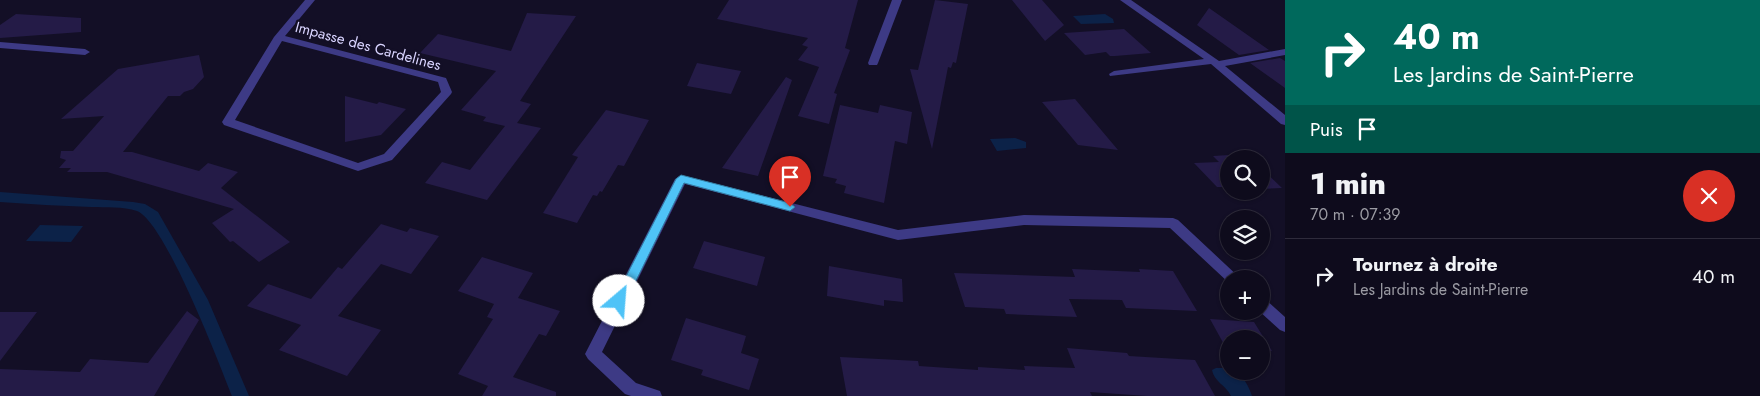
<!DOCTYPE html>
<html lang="fr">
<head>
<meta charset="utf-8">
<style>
	body { margin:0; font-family:Jost,sans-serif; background:#1c1929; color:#f1f3f6; height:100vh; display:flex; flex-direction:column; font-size:19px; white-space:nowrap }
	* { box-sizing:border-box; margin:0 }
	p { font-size:16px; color:#9b9ba3 }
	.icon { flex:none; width:28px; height:28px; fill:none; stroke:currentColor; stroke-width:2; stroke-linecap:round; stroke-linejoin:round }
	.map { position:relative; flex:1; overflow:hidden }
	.drawer { display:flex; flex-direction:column; background:#0e0b1c; width:475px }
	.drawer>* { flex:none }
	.hud { background:#00695c; color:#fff; overflow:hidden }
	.tools { position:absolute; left:1220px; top:150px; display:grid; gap:10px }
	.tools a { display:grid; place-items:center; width:50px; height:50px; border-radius:50%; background:#0e0b1c; box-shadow:0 1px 4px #0004,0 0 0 1px #2e2b3b; font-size:25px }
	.pin { position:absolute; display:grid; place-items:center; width:42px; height:42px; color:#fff; margin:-51px -21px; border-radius:50% 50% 50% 0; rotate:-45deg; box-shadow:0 0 5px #0007 }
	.pin .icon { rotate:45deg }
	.me { position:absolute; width:55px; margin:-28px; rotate:27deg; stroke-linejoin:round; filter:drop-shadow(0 0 4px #0008) }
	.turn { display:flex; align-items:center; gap:18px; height:105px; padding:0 25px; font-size:22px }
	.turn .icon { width:65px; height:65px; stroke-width:2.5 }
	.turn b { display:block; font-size:35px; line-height:42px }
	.then { display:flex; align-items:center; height:48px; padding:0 25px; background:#0003; gap:10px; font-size:19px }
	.round { display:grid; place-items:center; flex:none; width:52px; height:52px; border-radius:26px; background:#1c1929 }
	.overview { display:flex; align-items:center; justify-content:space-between; height:85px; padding:0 25px }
	h1 { font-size:30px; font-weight:800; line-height:38px }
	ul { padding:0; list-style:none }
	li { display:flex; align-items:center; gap:15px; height:75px; padding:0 25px; border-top:1px solid #2e2b3b }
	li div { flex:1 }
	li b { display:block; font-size:19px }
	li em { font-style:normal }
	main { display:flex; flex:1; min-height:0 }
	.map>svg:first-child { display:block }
	.water { fill:#0c2248 }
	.building { fill:#241b47 }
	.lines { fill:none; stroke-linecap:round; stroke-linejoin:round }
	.minor { fill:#3d3a85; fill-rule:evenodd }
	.route { fill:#4fc3f7; stroke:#337fa1 }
	.labels { text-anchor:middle; stroke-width:4.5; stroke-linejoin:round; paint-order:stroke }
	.street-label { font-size:15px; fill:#d9d4ff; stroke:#130f26 }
</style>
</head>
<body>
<main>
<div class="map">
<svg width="1285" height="396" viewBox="0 0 1285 396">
	<rect width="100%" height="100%" fill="#130f26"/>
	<path class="water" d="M1105,14l8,5 1,4 -33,1 -8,-8z
		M1015,138l11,4v6l-29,3 -7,-12z
		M0,192l133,10 12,2 13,8 50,88 41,96h-17c-13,-33 -67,-174 -95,-185 -14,-5 -31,-3 -46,-4 -30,-1 -61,-3 -91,-5z
		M40,225l43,1 -12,16 -45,-1z
		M1216,368h11c4,6 -1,1 6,3 10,3 16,16 19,25h-21c-5,-11 -17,-14 -19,-26z"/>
	<path class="building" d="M729,0h129l-13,48 5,2 -16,43 3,1 -8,30 -31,-8 21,-49 -21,-7 10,-13 -6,-2 6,-7 -91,-19z
		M935,0l33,4 -12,59 -3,-1 -2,6 -3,-1 -16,82 -22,-80 8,1z
		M1012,0h30l22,25 -19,16z
		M1209,8l60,42 -30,5 -42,-30z
		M527,13l49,3 -56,85 11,3 -14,19 24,5 -54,72 -62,-17 17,-21 28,8 35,-44 -22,-5 3,-4 -25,-7 35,-39 -76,-18 18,-19 73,17z
		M16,14l65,4v14l-81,6v-13z
		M1124,29l27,24 -36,3h-5l-4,-4 -21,3 -21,-22z
		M199,55l5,22 -11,12 -9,3 -4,4h-12l-45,56h9l67,19 9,-8 30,9 -17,16 69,54 -31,20 -26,-21 -3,1 -18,-19 22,-14 -127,-37h-40l4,-4h-12l7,-8 -6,-2 1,-7h12l31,-35 -43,3 57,-50z
		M1280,58l5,3v27l-35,-25z
		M697,63l44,8 -10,23 -44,-8z
		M786,77l6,3 -34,96 -36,-8z
		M345,96l32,8 2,-2 27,7 -25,26 -36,7z
		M1075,99l43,51 -40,-5 -36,-43z
		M840,105l38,8 2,-8 32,7 -5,32 -12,-3 -11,62 -40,-10 2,-7 -11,-3 2,-4 -14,-3z
		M606,110l43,10 -25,46 -6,-1 -16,27 -2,-1 -3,5 -4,-1 -16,28 -34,-10 35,-56 -6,-2z
		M1246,154l6,5h-23v28h-12l-23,-24 25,-1 -6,-6z
		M1261,168l21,20 -21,1z
		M381,224l26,8 3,-4 29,8 -28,38 -30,-10 -43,52 43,14 -34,46 -68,-26 22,-25 -54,-19 21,-22 43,15 27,-32 4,2z
		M704,241l61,16 -8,29 -64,-18z
		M482,257l51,16 -15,25 42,13 -14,25 -7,-2 -26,43 43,15v4h-74l6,-10 -30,-12 35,-55 -6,-2 7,-13 -36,-13z
		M829,266l73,13 1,23 -19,-2v6l-57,-10z
		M1072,269l68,3 -1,-3 34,2 24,40 -71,-3 -4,-8 -53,-1 8,18 -71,-3 -2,-5 -39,-2 -11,-34 121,4z
		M187,311l12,9 -45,76h-154v-27l80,3 10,-13 58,4z
		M0,312h37l-37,49z
		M686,318l60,18 -5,17 18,6 -10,31 -48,-15 2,-5 -32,-10z
		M1210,319l44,3 18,29 -11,-1v-11h-32v9h-3z
		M1067,348l60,5 2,3 66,4 20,36h-68l-57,-4 2,4h-245l-7,-39 78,4 1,5 59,4v-3l47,3 -1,-4 51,2z"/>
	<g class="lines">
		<path class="minor" d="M305,0h10l-30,36 161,42 6,14 -1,2 -59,66 -34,11 -134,-46 -2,-3 52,-85zM282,41l156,41 3,10 -57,62 -26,9 -123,-43z
			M892,0h10l-24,63 -1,2h-8l-1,-2z
			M1120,0h11l88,61 66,-12v6l-60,11 60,49v10l-4,-1 -70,-60 -101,12 -1,-2 5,-3 90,-12z
			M0,42l85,7 5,3 -5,3 -85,-7z
			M681,175l217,55 126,-15 149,3 5,2 63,59h-12v4l-59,-55 -146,-3 -126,15 -213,-56 -83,168 34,31 24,8 2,5h-31l-6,-2 -37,-35 -3,-5 90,-175z
			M1261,298l5,2 19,17v15l-5,-2 -21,-19h2z"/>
	</g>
	<path class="route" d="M681,175l109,28 5,4 -5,4 -106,-28 -60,122 -5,2 -4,-2 -2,-4 2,-3 61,-119z"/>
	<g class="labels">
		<g class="street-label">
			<text transform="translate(368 46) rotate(15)" y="5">Impasse des Cardelines</text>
		</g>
	</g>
</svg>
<div class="tools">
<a><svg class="icon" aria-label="search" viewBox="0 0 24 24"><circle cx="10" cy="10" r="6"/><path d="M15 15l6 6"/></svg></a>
<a><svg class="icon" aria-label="layers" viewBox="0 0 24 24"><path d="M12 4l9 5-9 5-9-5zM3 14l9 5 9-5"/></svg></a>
<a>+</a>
<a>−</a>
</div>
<div class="pin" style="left:790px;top:207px;background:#d93025"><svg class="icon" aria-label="arrive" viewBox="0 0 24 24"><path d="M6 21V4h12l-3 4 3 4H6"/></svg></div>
<svg class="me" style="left:619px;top:301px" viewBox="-20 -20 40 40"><circle r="19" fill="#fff"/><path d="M0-13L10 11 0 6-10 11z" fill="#4fc3f7"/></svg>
</div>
<section class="drawer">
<div class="hud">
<div class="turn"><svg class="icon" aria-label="right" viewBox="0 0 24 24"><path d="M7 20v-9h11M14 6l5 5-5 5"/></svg><div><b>40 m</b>Les Jardins de Saint-Pierre</div></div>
<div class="then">Puis<svg class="icon" aria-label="arrive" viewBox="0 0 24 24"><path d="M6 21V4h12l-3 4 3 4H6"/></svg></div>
</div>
<div class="overview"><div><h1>1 min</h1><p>70 m · 07:39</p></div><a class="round" style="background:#d93025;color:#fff"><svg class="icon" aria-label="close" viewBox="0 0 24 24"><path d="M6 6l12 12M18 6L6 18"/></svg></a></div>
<ul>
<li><svg class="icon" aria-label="right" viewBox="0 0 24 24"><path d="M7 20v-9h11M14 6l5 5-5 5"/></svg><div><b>Tournez à droite</b><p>Les Jardins de Saint-Pierre</p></div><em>40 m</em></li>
</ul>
</section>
</main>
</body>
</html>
